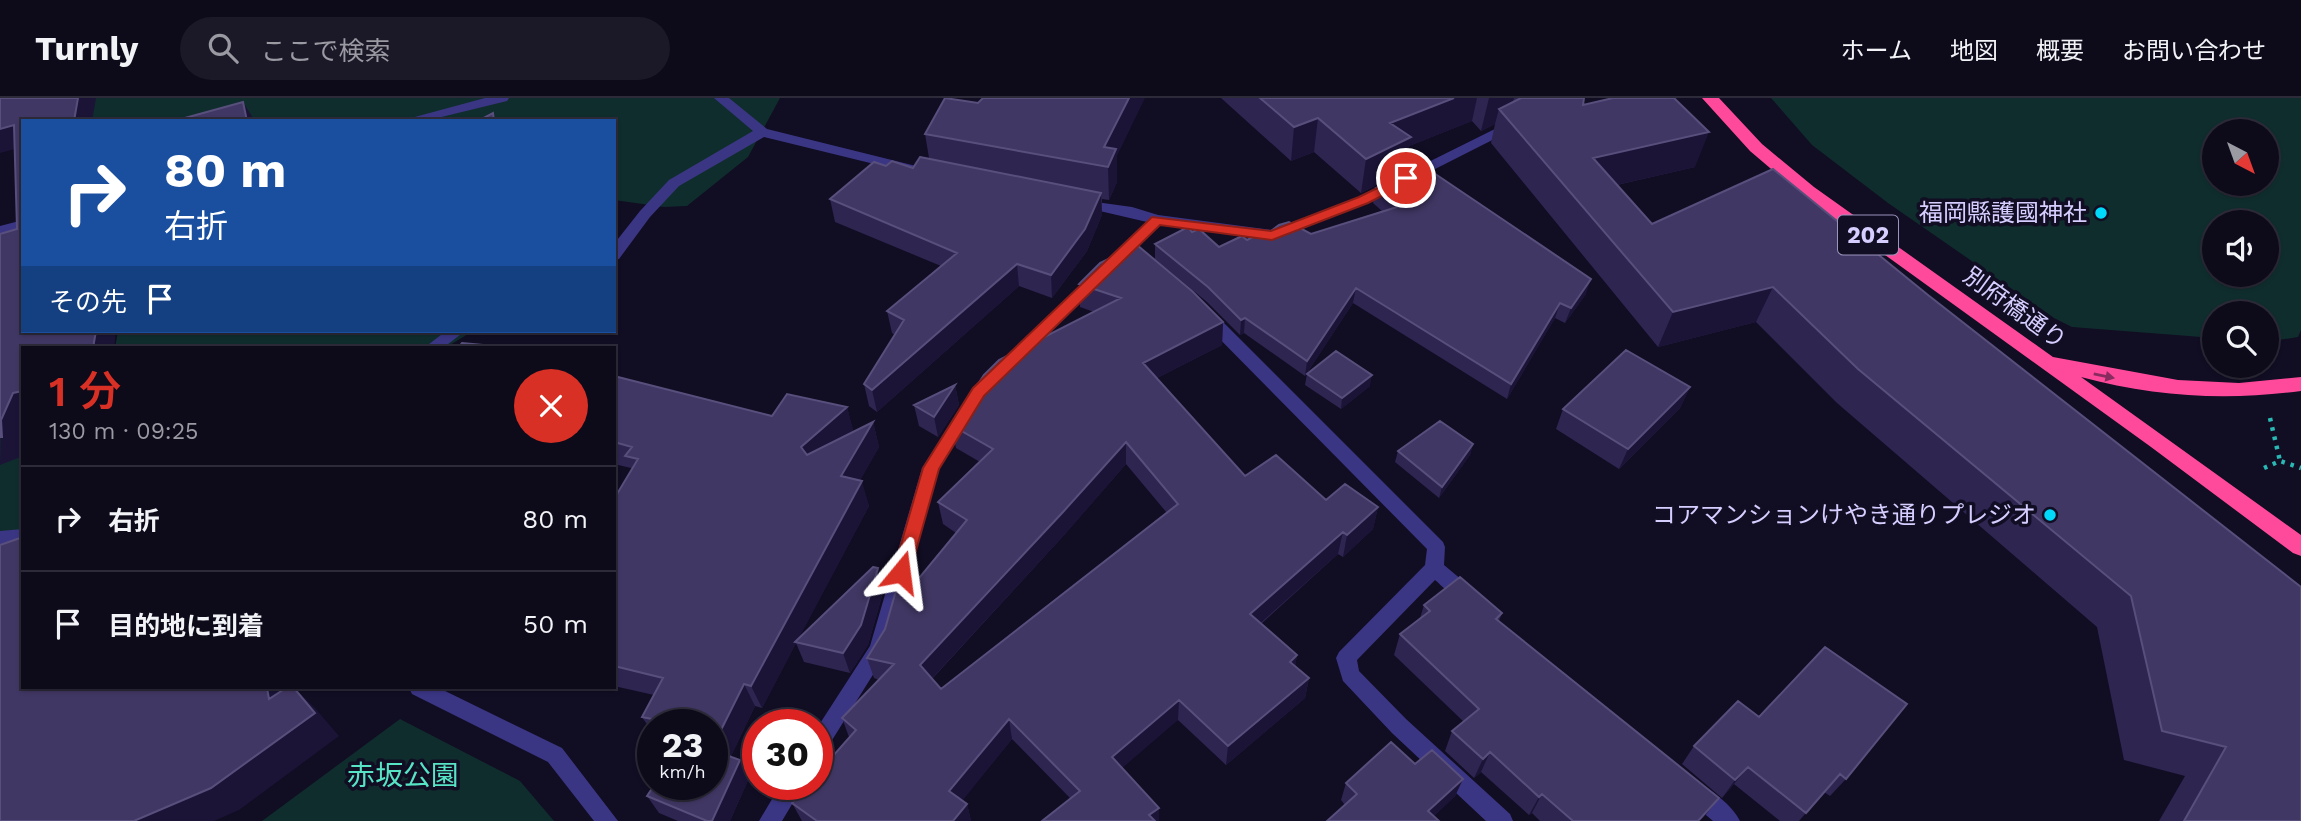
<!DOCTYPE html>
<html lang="ja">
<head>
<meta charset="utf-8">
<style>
	body { margin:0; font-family:"Work Sans","Noto Sans JP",sans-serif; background:#1b1827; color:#f1f3f6; height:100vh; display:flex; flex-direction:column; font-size:26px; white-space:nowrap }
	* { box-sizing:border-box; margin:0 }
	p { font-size:23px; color:#9a9aa2 }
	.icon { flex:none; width:38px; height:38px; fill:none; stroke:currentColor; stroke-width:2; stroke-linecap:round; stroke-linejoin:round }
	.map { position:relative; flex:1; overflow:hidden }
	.side { position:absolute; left:21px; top:248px; width:595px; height:343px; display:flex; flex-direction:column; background:#0d0a1a; border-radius:0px; box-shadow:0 2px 5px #0004,0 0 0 2px #2d2b39 }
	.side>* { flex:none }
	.guide { position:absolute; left:21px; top:21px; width:595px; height:214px; border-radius:0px; box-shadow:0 2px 5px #0004,0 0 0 2px #2d2b39; background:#1a4fa0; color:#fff; overflow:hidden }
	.needle { width:46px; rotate:139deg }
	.tools { position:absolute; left:2202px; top:21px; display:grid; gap:14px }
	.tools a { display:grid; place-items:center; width:77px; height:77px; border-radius:50%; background:#0d0a1a; box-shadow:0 2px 5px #0004,0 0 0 2px #2d2b39; font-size:35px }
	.speed { position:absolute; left:637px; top:611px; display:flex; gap:14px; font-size:35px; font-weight:700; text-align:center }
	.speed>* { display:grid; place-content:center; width:91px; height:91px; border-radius:50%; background:#0d0a1a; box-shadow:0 2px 5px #0004,0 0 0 2px #2d2b39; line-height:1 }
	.speed small { font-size:18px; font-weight:400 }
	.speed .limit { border:10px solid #d22; background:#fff; color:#111 }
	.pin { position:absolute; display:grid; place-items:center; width:60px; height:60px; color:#fff; margin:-30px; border:4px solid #fff; border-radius:50%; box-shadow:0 2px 7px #0007 }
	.me { position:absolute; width:77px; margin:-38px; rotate:16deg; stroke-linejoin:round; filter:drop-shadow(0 0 5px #0008) }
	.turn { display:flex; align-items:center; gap:24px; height:147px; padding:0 28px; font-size:32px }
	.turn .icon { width:91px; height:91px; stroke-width:2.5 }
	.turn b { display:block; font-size:49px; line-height:60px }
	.then { display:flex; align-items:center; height:66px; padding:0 28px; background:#0003; gap:14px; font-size:26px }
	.round { display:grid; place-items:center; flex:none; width:74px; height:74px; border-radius:37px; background:#1b1827 }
	.summary { display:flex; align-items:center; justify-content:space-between; height:119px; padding:0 28px }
	h1 { font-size:42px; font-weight:600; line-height:52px; color:#d93025 }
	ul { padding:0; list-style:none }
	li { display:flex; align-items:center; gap:21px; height:105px; padding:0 28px; border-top:2px solid #2d2b39 }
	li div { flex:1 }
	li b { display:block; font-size:26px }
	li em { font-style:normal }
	header { display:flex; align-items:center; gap:42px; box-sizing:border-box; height:98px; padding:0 35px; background:#0d0a1a; border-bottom:2px solid #2d2b39 }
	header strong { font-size:33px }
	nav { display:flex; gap:38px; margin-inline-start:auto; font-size:24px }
	.search { width:490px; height:63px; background:#1b1827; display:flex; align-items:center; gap:18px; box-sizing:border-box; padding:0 24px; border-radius:38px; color:#9a9aa2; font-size:26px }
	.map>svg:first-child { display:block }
	.green { fill:#102d2d; fill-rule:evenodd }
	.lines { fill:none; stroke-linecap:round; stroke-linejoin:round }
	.path { stroke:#29b8b4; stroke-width:4.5; stroke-dasharray:3.5 6; stroke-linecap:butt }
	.minor { fill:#3b3684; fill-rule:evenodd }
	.highway { fill:#ff499b; fill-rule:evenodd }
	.wall { fill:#2f2551; fill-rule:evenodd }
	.shaded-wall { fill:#1b1437 }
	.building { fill:#413764; stroke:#584f7c; stroke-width:2; fill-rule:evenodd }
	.oneway { fill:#882b5f }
	.route { fill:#d93025; stroke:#8d1f18; stroke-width:2 }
	.poi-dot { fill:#00d9f9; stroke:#110d23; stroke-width:2.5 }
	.labels { text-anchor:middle; stroke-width:7; stroke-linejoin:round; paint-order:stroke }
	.shield { fill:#110d23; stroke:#9b94bd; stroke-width:2 }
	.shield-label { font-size:23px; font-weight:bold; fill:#d6ceff }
	.poi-label { font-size:24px; fill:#d6ceff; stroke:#110d23; text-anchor:end }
	.street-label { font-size:24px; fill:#d6ceff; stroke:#110d23 }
	.near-park-label { font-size:28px; fill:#56e4c5; stroke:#110d23 }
</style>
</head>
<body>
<header>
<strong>Turnly</strong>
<div class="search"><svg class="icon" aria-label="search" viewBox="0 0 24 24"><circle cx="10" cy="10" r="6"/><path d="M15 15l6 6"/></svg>ここで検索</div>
<nav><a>ホーム</a><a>地図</a><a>概要</a><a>お問い合わせ</a></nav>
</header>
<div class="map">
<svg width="2301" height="723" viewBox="0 0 2301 723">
	<rect width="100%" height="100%" fill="#110d23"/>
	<path class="green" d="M45,0h735l-32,59 -61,49 -23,1 -50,-7v-79h-559z
		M1771,0h530v232l-3,7 -32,5v-29h-52v25l-142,-11 -18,-9 -166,-115 -76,-58zM2266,33v53h-52v-53zM2266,124v53h-52v-53z
		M118,233h355l-28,17h-330z
		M23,300v165l-23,8v-164z
		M400,621l120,62 34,40h-292z"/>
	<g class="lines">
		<path class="path" d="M2270,320l10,43
			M2264,370l16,-7 21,7"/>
		<path class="minor" d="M485,0h24l-2,3 -82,20h-25z
			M714,0h15l38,31 149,37 2,3 -7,4 -147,-36 -85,49 -29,31 -31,42 -5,1v-16l26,-33 29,-31 84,-49z
			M1513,22l7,4 -2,3 -150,76 -90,35 -118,-13 -144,140h-12l-2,-4 145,-139 -73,-17 -2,-3 2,-3 58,8 26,8 114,15 86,-33z
			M23,122v10l-23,6v-10z
			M1207,213l6,1 230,230 2,5 -1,18 31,26 3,6 -3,6c-15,5 -29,-14 -40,-23l-78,80 2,11 47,48 104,95 3,7h-27l-94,-88 -49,-52 -7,-23 3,-6 86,-87 2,-16 -226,-229 -2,-4z
			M446,233h19l-22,17h-19z
			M965,310l8,6 -34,55 -50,180 -65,104 -7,2v-27l53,-82 52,-178 37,-58z
			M23,431v14l-23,2v-14z
			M409,590h30l123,60 56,73h-24l-46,-59 -136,-68z
			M1694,683c15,6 39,25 46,40h-27l-27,-23 -3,-7 3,-7z
			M781,686h23l-22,37h-23z"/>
		<path class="highway" d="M1702,0h17l43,46 52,43 239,170 125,23 61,3 62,-6v14c-74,10 -147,6 -220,-14l220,158v21l-8,-3 -142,-106 -349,-252 -52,-44z"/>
	</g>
	<path class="wall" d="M1221,0h363l-1,7 112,62 -78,18 35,39 276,71 373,526h-142l26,-45 -61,-16 -27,-133 -260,-224 -81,-81 -98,25 -167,-204 4,-19 -14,7 -9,-10 -63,25 -4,24 -44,23 -47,-41 -23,9z
		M925,36l192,22v26l-8,18 -7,-1v16l-15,36 -35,47 -33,-12 -142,126 -8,-6 -5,-22 31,-49 -3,-2 -5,-22 54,-45 -106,-44 -5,-23 56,-33 27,2 16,-10z
		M1376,90l210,106 -21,29 -10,-5 -48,81 -154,-96 -48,73 -61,-43 -4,2 -33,-33 -52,-43v-15l37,-12 27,15 44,-10 48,-3 71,-23 -9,-8z
		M1079,186l144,38 -1,23 -65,33 88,98 81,24 52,7 -5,22 -30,28 -5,-3 -77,70 36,31 -2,11 14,12 -4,20 -79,67 -48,-45 -107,79 -59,-60 -50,61 5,4 4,17h-169l-10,-18 57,-66 -7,-19 37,-38 -5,-2 -7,-20 53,-81 36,-44 -13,-9 -5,-22 42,-40 -24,-14 -5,-23 143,-113 -14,-5zM1126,366l41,49 -226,176 -9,-10 133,-145z
		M1307,276l63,12 -29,23 -36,-24z
		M614,278l158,40 75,-9 6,24 20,-9 6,25 -19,33 9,26 -71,133 80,-71 6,21 -16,56 -18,28 -46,-11 -8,-19 -34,65 -7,-2 -24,50 -9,-2 27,24 -19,43h-52l-19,-8 -12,-17 65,-12v-60h-59v9l-11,-16 12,-22 -40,-9v-187l18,-29 -1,-2 -17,-4z
		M955,287l4,20 -21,32 -19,-11 -5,-21z
		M1690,289l-10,21 -61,61 -63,-40 7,-20z
		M1473,346l-3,11 -31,43 -44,-36 3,-11z
		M1424,507l78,8 -3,8 201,200h-160l-8,-8 -3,2 -48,-43 -7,6 -29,-27 7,-20 12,-9 -70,-67 6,-21 20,-16z
		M1759,619l87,62 -16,17 -6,-4 -25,29h-19l-46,-37 -12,14 -40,-34 12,-18z
		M1415,666l48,15 -8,17 -21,20 -89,-11 -4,-5 5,-17z"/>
	<path class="shaded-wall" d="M78,0h18l-4,23h-18z
		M1129,0h16l-28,58v26l-8,18 -1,-33 -4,-20z
		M1454,0h23l-5,23 -63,25 -4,24 -44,23 5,-34 24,-36z
		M1489,0h25l-5,19 -10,-8 -4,15 -14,7z
		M243,4l12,19h-8z
		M1318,20l-4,34 -23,9 3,-34z
		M14,27l9,22 -23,6v-24z
		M1709,34l-14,35 -114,26 12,-35z
		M1101,95l1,22 -15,36 -35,47 -1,-23z
		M1017,166l2,22 -142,126 -5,-22z
		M1591,181l-5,15 -21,29 6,-15z
		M1773,189l-17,35 -98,25 15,-35z
		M1356,190l-3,15 -48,73 2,-15z
		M1560,205l-5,15 -48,81 4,-15z
		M1245,220l-1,15 -4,2 1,-15z
		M1223,224l-1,23 -79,40v-22z
		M96,233h20l-2,17h-21z
		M1372,277l-2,11 -29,23 1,-11z
		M955,287l4,20 -21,32 -4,-20z
		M1690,289l-10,21 -61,61 9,-20z
		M23,293v65l-23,9 1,-45 12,-27z
		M847,309l7,26 -44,39 -9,-25z
		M873,324l6,25 -31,54 -7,-25z
		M1126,344v22l-61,70 -140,152 -5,-21z
		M1473,346l-3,11 -31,43 3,-11z
		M862,383l7,25 -107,202 -11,-22z
		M1378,409l-5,22 -30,28 4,-22z
		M1343,434l-5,22 -91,81 3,-21z
		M878,470l6,21 -16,56 -18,28 -7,-20z
		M1297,557l-3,20 -4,-13z
		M1309,580l-4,20 -79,67 2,-19z
		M744,586l11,22 -24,50 -12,-22z
		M267,590h22l-20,11z
		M294,590l21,20 24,28 -100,74 -25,11h-80z
		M1179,602l-1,20 -65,56 -1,-19z
		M1009,621l3,20 -57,71 -6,-19z
		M1490,654l-9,20 -7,6 9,-19z
		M740,662l9,18 -19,43h-18z
		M1748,669l-14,17 -12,14 13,-18z
		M1463,681l-8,17 -26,25 -1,-10z
		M1542,696l-10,19 -3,2 10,-18z
		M1719,700l-15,19 -4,4h-2z
		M967,706l4,17h-18z
		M1159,710v13h-10v-6z"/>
	<path class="building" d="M0,0h78l-4,23h-51v210h73l-3,17h-70v43l-10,2 -12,27 1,17h-2v-203l17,-5 -3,-104 -14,4z
		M945,0l33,5 5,-5h146l-25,49 12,2 -8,18 -183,-33z
		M1260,0h194l-64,25 21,14 -45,22 -48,-41 -24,9z
		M1521,0h63l-1,7 30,-7h61l35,34 -116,26 59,66 121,-55 155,126 373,292v234h-117l42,-74 -64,-16 -31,-135 -273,-227 -85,-82 -100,25 -174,-203z
		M243,4l4,19h-73z
		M493,15l1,8h-16z
		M920,59l181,36 -16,36 -34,46 -34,-11 -145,126 -8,-6 40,-64 -17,-9 70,-58 -127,-54 44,-37 12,4 6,-5 21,7z
		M1422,67l169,114 -20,29 -11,-5 -49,81 -155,-96 -49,73 -62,-43 -4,2 -33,-33 -53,-43 33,-17 4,5 7,-3 20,18 23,-11 5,4 12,-6 4,3 16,-12 10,-3 22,12 86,-27 -21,-19z
		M1137,147l55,46 31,31 -80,41 102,113 31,-21 50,45 19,-16 33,23 -31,28 -4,-3 -93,82 47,41 -7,7 19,16 -81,68 -49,-46 -67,57 47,51 -10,7 6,6h-113l38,-30 -71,-72 -60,72 18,13 -14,17h-136l-25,-18 17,-19h8v-10l39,-44 -14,-12 52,-54 -27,-6 18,-29 16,-56 19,4 47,-57 -29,-18 55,-53 -42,-24 33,-50 15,-15 122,-62 -42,-14 21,-21zM1126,344l52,62 -237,185 -21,-24 143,-153z
		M462,245l52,5h-56z
		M1626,252l64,37 -62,62 -65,-40z
		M1336,253l36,24 -30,23 -35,-24z
		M614,278l158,40 15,-22 60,13 -46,40 6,8 66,-33 -32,54 21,5 -111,205 -7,-2 -25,50 -7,-2v-8h-35l-35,-7 21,-39 -49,-12v-167l24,-40 -13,-3 7,-9 -18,-5z
		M955,287l-21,32 -20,-12z
		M1440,323l33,23 -31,43 -44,-36z
		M23,439v151h244l2,11 17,-11h8l21,25 -104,75 -77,33h-134v-276z
		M873,469l5,1 -17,57 -18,28 -48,-11z
		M1460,479l42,36 -6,6 223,179 -21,23h-125l-31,-27 -3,3 -49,-45 -7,7 -31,-28 27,-22 -79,-75 30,-23 -6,-6z
		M1825,549l82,57 -61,75 -6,-5 -34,39 -58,-46 -13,13 -41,-34 44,-45 21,16z
		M1391,644l24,22 17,-14 31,29 -35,32 11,10h-112l30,-27 -11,-11z
		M712,652l28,10 -28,61h-5l-60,-25 8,-12h57z"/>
	<defs><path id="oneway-solid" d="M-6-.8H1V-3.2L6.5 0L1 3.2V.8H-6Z" transform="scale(1.75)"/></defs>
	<use class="oneway" href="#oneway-solid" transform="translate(2104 278) rotate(12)"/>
	<path class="route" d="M1406,76l7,4 -2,3 -43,22 -96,37 -112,-15 -176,171 -45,73 -29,103 -3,5h-12l-2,-5 30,-104 50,-80 179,-171 119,14 88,-34z"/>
	<g class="poi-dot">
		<circle cx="2101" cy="115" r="7"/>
		<circle cx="2050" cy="417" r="7"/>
	</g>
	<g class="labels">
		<rect class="shield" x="1838" y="117.5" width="60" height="39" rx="5"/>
		<g class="shield-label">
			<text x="1868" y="145">202</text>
		</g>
		<g class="poi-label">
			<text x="2087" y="123">福岡縣護國神社</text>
			<text x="2036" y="425">コアマンションけやき通りプレジオ</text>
		</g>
		<g class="street-label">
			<text transform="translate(2015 210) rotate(36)" y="8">別府橋通り</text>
		</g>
		<g class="near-park-label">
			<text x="403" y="687">赤坂公園</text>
		</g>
	</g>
</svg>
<div class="tools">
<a><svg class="needle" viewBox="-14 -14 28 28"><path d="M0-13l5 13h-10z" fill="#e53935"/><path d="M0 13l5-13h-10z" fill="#9a9aa2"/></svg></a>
<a><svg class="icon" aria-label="sound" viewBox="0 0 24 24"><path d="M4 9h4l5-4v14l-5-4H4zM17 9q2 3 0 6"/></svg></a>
<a><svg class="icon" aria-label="search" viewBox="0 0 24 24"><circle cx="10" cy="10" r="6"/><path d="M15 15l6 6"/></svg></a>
</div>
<div class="speed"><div>23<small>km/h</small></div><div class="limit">30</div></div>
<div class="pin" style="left:1406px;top:80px;background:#d93025"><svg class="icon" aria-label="arrive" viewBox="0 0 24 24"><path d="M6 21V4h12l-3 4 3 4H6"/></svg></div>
<svg class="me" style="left:901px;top:474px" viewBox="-20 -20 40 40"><path d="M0-17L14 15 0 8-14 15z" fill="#d93025" stroke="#fff" stroke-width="4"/></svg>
<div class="guide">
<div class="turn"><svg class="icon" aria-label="right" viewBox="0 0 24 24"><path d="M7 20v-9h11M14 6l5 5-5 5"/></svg><div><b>80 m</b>右折</div></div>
<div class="then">その先<svg class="icon" aria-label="arrive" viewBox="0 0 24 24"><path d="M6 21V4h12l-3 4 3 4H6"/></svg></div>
</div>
<section class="side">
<div class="summary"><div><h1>1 分</h1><p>130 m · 09:25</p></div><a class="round" style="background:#d93025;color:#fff"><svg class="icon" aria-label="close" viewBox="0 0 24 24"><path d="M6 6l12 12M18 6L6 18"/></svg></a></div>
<ul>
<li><svg class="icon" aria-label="right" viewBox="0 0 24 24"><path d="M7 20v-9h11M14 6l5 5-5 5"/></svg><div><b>右折</b></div><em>80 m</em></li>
<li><svg class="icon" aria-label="arrive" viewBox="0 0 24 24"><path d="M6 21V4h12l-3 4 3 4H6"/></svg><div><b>目的地に到着</b></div><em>50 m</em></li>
</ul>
</section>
</div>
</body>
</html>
